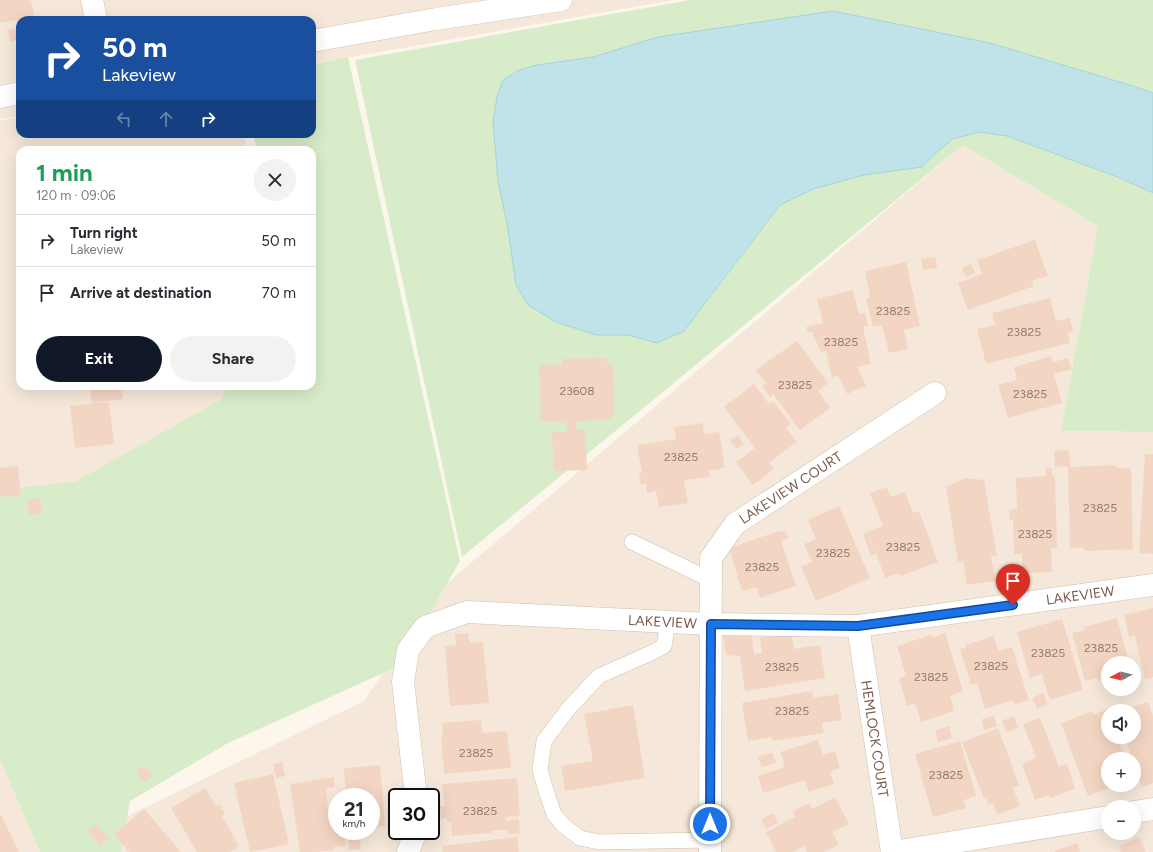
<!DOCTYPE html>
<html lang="en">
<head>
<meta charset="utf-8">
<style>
	body { margin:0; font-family:Figtree,sans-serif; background:#f2f2f3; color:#2b2b33; height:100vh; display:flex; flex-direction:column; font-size:15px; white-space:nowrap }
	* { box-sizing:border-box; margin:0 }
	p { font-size:13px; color:#7c7c81 }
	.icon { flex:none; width:22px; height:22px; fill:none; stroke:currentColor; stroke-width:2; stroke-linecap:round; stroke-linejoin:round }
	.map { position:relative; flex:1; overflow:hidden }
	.drawer { position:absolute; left:16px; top:146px; width:300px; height:244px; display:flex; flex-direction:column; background:#fff; border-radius:12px; box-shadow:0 4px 16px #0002 }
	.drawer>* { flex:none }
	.banner { position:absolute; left:16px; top:16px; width:300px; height:122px; border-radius:12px; box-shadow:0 4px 16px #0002; background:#1a4fa0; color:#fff; overflow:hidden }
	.needle { width:26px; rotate:263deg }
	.fabs { position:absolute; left:1101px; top:656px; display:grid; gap:8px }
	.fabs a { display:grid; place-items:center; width:40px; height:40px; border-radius:50%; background:#fff; box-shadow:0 4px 16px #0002; font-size:20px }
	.speed { position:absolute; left:328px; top:788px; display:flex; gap:8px; font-size:20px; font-weight:700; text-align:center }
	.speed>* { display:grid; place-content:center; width:52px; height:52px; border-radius:50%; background:#fff; box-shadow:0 4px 16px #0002; line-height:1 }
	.speed small { font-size:10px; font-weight:400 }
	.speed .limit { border:2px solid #111; border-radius:6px; background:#fff; color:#111 }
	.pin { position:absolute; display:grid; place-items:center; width:34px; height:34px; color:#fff; margin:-41px -17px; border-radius:50% 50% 50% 0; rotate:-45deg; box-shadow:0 0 4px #0007 }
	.pin .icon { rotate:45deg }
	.me { position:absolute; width:44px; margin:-22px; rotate:0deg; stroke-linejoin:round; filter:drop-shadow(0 0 3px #0008) }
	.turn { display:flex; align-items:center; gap:14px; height:84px; padding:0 20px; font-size:18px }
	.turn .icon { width:52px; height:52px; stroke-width:2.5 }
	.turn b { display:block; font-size:28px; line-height:34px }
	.lanes { display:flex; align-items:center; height:38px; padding:0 20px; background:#0003; justify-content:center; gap:20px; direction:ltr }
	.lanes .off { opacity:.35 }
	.round { display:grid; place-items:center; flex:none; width:42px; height:42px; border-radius:21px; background:#f2f2f3 }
	.overview { display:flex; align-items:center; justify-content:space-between; height:68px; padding:0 20px }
	h1 { font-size:24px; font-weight:700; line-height:30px; color:#1e9e55 }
	.cta { display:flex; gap:8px; margin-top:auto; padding:8px 20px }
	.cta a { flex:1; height:46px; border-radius:24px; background:#111827; color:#fff; font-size:16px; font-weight:700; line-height:46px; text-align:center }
	.cta a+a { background:#f2f2f3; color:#2b2b33 }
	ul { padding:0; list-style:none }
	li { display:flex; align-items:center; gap:12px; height:52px; padding:0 20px; border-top:1px solid #e1e1e2 }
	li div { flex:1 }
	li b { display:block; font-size:15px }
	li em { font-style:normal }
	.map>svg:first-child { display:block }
	.residential { fill:#f5e8da; fill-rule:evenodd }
	.green { fill:#d8ecc9 }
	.water { fill:#bfe3e8; stroke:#a5d3da }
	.building { fill:#f3d5c3 }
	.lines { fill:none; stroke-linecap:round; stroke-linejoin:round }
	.lane-casing { stroke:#d1beb0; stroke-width:16 }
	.street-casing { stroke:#d1beb0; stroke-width:23 }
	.secondary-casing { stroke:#d6c0b0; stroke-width:23 }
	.lane { stroke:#fff; stroke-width:15 }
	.street { stroke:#fff; stroke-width:22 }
	.secondary { stroke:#fff; stroke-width:22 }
	.route-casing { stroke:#114b97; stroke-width:10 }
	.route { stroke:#1a73e8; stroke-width:7 }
	.labels { text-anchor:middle; stroke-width:3.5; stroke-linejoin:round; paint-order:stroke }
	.number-label { font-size:12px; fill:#987a6a }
	.street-label { font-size:14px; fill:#7a5c4d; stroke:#fffaf3 }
</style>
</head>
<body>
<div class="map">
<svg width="1153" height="852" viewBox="0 0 1153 852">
	<rect width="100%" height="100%" fill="#fdf6ec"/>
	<path class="residential" d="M0,0h674l-362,64v-44h-292v96l-20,3z
		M20,117v17h222l6,16h-228v236h206l-3,13 -147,82 -76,9v-369z
		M963,145l135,81 -37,205 92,1v420h-1047l-3,-24 261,-127 74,-110zM1108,663h26v26h-26zM1108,711h26v26h-26zM1108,759h26v26h-26zM337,797h34v34h-34zM397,797h34v34h-34zM1108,807h26v26h-26z
		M0,760l40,92h-40z"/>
	<path class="green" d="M690,0h463v93l-20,-7 -143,-43 -332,-6 -65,20 -56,8 -18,5 -26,52 5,59 10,48 8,56 12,20 68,30h32l29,8 46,-36 77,-102 32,-16 52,-14 58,-8 14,-14 17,-14 26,-7 28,4 113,42 33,15v239l-92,-1 37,-205 -135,-81 -501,412 -107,-497z
		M348,57l112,504 -61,105 -171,77 -98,58 -9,51h-81l-40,-92v-270l76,-9 146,-82 4,-13h86v-236h-55l-4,-16h59v-69z"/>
	<path class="water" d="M833,11l157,32 143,43 20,7v100l-33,-15 -113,-42 -28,-4 -26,7 -17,14 -14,14 -58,8 -51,14 -33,16 -96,126 -27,12 -29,-8h-32l-40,-13 -28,-17 -12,-20 -8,-56 -10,-48 -5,-59 4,-25 6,-17 16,-10 18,-5 56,-8 65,-20z"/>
	<path class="building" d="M0,0h31l3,17 -34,6z
		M20,28v12l-10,2 -2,-12z
		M1035,240l13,36 -16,5 2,5 -66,24 -10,-27 24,-9 -5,-14z
		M936,257l1,11 -14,2 -2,-11z
		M906,262l14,64 -16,4 4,19 -19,4 -7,-28 -9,2 -7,-29 4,-1 -5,-26z
		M971,264l4,9 -9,4 -4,-9z
		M853,290l6,24 6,-1 3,13 -5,1 8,37 -14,3 9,19 -19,8 -9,-18 -5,1 -2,-3 -5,-23 -5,1 -9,-20h-4l-2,-5 17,-4 -6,-24z
		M1050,298l6,23 14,-3 3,13 -5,2 2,10 -84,21 -9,-35 18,-4 -3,-12z
		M797,341l31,42 -10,8 12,17 -30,22 -27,-36 -3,3 -8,-11 4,-3 -10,-13z
		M1051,356l2,6 15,-4 4,11 -18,5 8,29 -54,15 -10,-33 19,-5 -3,-13z
		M607,358v7h6l1,52 -5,1 1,2 -34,1v8h9l2,41 -33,1 -2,-39h15l-1,-11h-25l-2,-56 23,-1v-5z
		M754,384l15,20 4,-3 18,23 -5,4 11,14 -28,21 5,6 -21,16 -17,-23 19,-14 -31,-41z
		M89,386h32l2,13 -31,4z
		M109,402l5,42 -39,4 -5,-42z
		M703,423l1,11 15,-2 6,36 -16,3 1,6 -26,3 4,23 -29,4 -3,-16 -9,2 -1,-9 -5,1 -2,-12h3l-5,-28 39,-6 -2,-12z
		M738,435l6,9 -8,5 -6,-9z
		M1069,450l1,17 47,-2 -1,3h15l2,81 -48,2 -1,-3h-14l-2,-82 -13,1 -1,-16z
		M1145,454h8v100l-14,-1z
		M18,466l3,29 -21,2v-29z
		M1046,468h6v8h3l2,72h-6l1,24 -29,1 -1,-19h-8l-1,-34h-3l-1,-10 8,-1 -1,-31 30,-2z
		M965,478l19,2 13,76h-6l5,25 -29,4 -4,-24 -5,1 -12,-75z
		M887,487l4,10 14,-5 8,21 6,-2 19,51 -38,14 -1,-3 -14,5 -17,-47 15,-5 -13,-33z
		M40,498l2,15 -13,2 -2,-15z
		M839,506l31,72 -54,23 -15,-35 11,-4 -8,-18 12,-5 -8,-19z
		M785,530l3,8 -7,3 15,45 -36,12 -3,-11 -15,4 -13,-43 50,-17v1z
		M868,532l8,22 -5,2 -8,-22z
		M1153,608v69l-8,2 -10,-43 -6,1 -5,-22z
		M1117,618l12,45h-21v15l-10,2 -1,-2 -12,3 -13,-48 13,-3 -1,-3z
		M1062,619l21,71 -33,10 -8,-26 -12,4 -13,-46z
		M751,630l3,24 8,-1 -2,-15 31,-5 3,16 26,-4 5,33 -80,13 -5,-35 -14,-1 -3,-21z
		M468,633l2,10 13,-1 6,61 -39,3 -5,-60 11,-1 -1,-11z
		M945,633l18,58 -13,5 4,15 -33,11 -6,-19 -8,3 -8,-28 7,-2 -9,-30 34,-11 1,3z
		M994,636l4,15 14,-4 17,53 -14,4 -2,-4 -28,9 -8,-26 -6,2 -11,-36 6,-1 -1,-3z
		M812,691l2,7 24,-4 4,26 -20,3 2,10 -51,8 -1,-4 -24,4 -6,-38z
		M1043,693l5,11 -11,5 -5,-11z
		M1148,702l5,14v67l-11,4 -8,-23v-5h-2l-7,-22h9v-26h-13z
		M633,705l12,73 -80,13 -4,-25 32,-5 -9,-47z
		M1107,709l1,4v24h9l8,22h-17v26h10l-30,11 -27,-73 31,-12 2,4z
		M994,716l3,10 -13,4 -2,-11z
		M1014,716l4,12 -12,4 -4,-11z
		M1040,718l19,49 8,-3 8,25 -25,9 -1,-3 -14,5 -13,-36 14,-6 -13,-34z
		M481,720l1,13 25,-2 4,37 -67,6 -3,-37h2l-1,-14z
		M949,726l3,12 -14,4 -3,-12z
		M998,728l21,57 -6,3 7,18 -22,9 -5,-12 -5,2 -2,-7 -2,1 -22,-57z
		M818,740l5,15 12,-4 5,17 -10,4 4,12 -25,8 -4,-12 -42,13 -5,-17 27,-9 -5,-15z
		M960,741l16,55 -12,4 2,8 -33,9 -18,-63z
		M772,753l4,10 -14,4 -4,-11z
		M282,762l3,14 -9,2 -3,-14z
		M380,765l5,61 -14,1v-30h-25l-2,-29z
		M146,766l6,11 -9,6 -6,-12z
		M273,774l16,70 -39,8 -16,-69z
		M334,777l1,10 -9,1 2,21 9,-1v23h7l2,15 -12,1v3l-17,2h-17l-10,-68z
		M517,778l3,38 -14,1v4l13,-2 1,14 -12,1 -1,-5 -16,2 1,2 -40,3 -1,-14h-4v-4l-6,1 -1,-13h5l-3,-22z
		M205,788l11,18 3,-2 6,10 -3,2 17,30 -10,6h-32l-26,-44z
		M835,797l14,27 -17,8 7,13 -15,7h-17l-3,-6 -11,6h-17l-10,-20 29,-15 -2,-6 16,-8 3,6z
		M144,809l37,43h-52l-15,-18z
		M773,813l5,10 -12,6 -5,-10z
		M1,815l18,37h-19v-36z
		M96,824l13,14 -8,8 -14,-15z
		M359,831l2,18 -12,1 -2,-18z
		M517,837l2,15h-76l-1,-6z
		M1139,837l7,15h-25l-3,-5z
		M1077,843l3,9h-25l-1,-1z"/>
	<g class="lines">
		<g class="lane-casing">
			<path id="lane" d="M632,542l79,38
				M668,621l-4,25 -13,7 -52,23 -30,32 -25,33 -4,29 8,27 6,17 9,11 17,13 19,4 111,-2"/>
		</g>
		<g class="street-casing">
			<g id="street">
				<path d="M92,0l4,20"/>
				<path id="s1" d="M858,626l34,226"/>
				<path id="s2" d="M416,797l-13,-115 5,-32 17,-23 42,-15 244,12 147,2 295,-41"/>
				<path d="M1134,812l19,-3"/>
				<path d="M408,852l8,-21"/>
				<path id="s3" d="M710,852l1,-294 24,-34 200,-131"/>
				<path d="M893,852l215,-35"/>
			</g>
		</g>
		<g class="secondary-casing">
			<path id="secondary" d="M312,41l124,-22 125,-19
				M0,97l20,-4"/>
		</g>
		<use href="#lane" class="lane"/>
		<use href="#street" class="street"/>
		<use href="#secondary" class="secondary"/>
	</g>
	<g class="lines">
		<g class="route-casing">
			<path id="route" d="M710,824l1,-200 147,2 155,-21"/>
		</g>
		<use href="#route" class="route"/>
	</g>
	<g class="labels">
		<g class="number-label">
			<text x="893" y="315">23825</text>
			<text x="1024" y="336">23825</text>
			<text x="841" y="346">23825</text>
			<text x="795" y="389">23825</text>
			<text x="577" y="395">23608</text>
			<text x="1030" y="398">23825</text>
			<text x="681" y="461">23825</text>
			<text x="1100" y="512">23825</text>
			<text x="1035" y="538">23825</text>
			<text x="903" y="551">23825</text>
			<text x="833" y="557">23825</text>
			<text x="762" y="571">23825</text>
			<text x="1101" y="652">23825</text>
			<text x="1048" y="657">23825</text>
			<text x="991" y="670">23825</text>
			<text x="782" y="671">23825</text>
			<text x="931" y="681">23825</text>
			<text x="792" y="715">23825</text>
			<text x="476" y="757">23825</text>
			<text x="946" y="779">23825</text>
			<text x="480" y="815">23825</text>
		</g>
		<g class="street-label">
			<text dy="5" stroke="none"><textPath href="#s3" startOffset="402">LAKEVIEW COURT</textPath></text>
			<text dy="5" stroke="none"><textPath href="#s2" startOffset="837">LAKEVIEW</textPath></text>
			<text dy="5" stroke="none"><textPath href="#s2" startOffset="417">LAKEVIEW</textPath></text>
			<text dy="5" stroke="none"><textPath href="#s1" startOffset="114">HEMLOCK COURT</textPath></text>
		</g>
	</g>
</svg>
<div class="fabs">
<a><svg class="needle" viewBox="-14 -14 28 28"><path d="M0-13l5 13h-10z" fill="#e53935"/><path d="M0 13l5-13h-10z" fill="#7c7c81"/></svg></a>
<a><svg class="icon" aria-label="sound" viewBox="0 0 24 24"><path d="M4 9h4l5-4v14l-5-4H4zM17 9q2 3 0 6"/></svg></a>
<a>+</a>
<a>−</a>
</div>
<div class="speed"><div>21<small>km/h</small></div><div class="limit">30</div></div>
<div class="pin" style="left:1013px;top:605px;background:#d93025"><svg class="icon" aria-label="arrive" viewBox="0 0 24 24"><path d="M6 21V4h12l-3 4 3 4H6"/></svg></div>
<svg class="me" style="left:710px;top:824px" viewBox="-20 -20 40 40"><circle r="17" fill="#1a73e8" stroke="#fff" stroke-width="3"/><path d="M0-11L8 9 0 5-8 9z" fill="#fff"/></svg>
<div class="banner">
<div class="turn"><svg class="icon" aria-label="right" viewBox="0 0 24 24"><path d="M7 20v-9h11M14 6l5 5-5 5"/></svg><div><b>50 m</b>Lakeview</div></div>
<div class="lanes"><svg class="icon off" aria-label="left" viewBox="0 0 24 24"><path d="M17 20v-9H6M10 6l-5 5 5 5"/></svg><svg class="icon off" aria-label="ahead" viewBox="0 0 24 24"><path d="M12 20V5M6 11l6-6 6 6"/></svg><svg class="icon" aria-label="right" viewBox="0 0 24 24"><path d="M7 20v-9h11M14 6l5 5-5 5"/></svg></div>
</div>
<section class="drawer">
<div class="overview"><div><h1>1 min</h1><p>120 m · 09:06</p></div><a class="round"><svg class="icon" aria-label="close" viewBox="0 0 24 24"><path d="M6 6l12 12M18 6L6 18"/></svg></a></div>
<ul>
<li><svg class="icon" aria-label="right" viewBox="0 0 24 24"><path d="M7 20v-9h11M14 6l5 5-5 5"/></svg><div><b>Turn right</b><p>Lakeview</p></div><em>50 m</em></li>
<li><svg class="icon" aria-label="arrive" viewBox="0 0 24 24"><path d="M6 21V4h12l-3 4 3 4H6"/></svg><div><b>Arrive at destination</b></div><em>70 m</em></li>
</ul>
<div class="cta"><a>Exit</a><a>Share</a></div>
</section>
</div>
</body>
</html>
